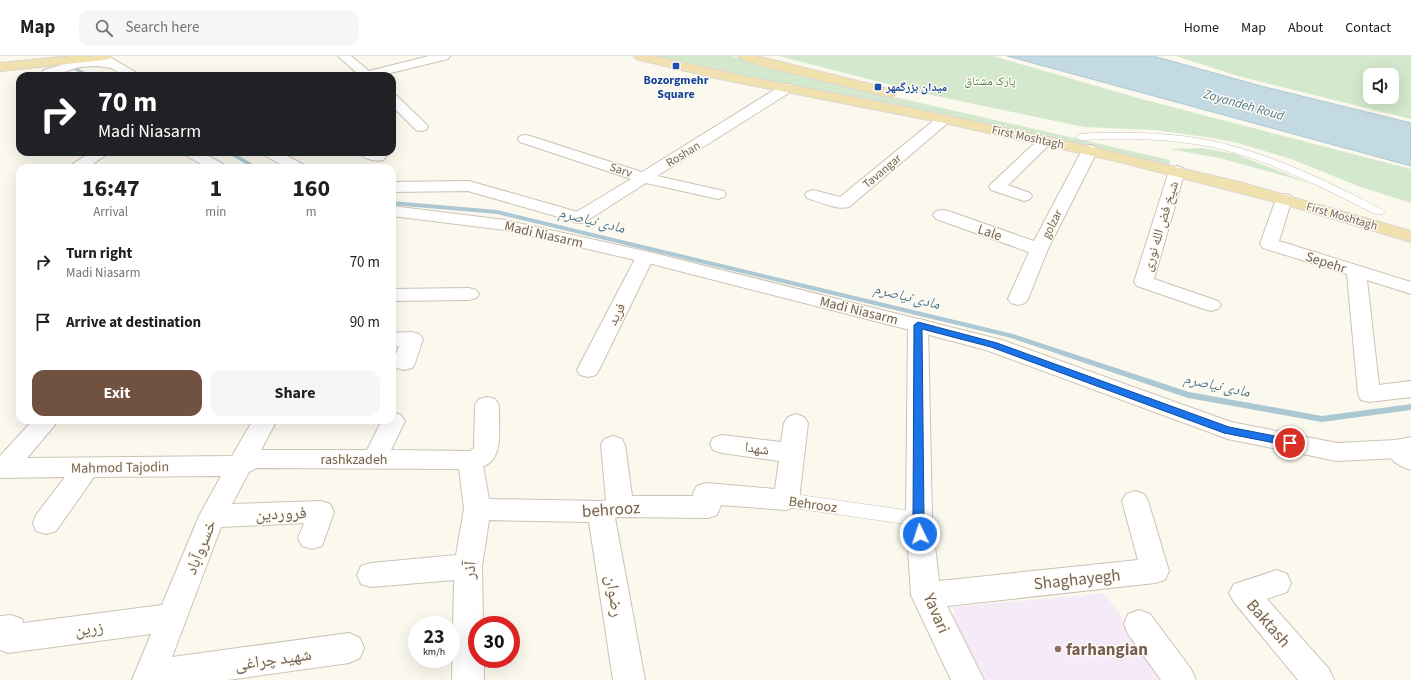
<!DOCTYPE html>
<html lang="en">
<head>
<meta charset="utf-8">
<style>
	body { margin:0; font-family:"Source Sans 3","Noto Naskh Arabic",sans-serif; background:#f6f6f6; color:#202124; height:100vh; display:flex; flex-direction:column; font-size:15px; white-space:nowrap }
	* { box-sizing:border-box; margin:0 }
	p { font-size:13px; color:#757577 }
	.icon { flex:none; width:22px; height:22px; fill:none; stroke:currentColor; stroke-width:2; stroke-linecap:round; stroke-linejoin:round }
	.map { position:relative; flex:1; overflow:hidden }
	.drawer { position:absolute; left:16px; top:108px; width:380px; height:260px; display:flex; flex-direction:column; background:#fff; border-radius:12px; box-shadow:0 4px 16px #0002 }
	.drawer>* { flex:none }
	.banner { position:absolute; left:16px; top:16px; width:380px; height:84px; border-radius:12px; box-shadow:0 4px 16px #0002; background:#202124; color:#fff; overflow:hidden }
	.buttons { position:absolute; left:1363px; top:12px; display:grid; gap:8px }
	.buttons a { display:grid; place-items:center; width:36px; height:36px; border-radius:8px; background:#fff; box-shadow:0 4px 16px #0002; font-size:20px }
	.speed { position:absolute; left:408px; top:560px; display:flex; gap:8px; font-size:20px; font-weight:700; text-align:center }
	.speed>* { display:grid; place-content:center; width:52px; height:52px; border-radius:50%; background:#fff; box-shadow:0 4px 16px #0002; line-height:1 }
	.speed small { font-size:10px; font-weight:400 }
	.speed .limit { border:6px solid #d22; background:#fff; color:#111 }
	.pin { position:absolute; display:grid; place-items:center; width:34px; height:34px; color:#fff; margin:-17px; border:2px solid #fff; border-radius:50%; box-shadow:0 1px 4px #0007 }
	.me { position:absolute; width:44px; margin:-22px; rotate:356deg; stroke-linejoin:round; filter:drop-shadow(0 0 3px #0008) }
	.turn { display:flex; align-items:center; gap:14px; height:84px; padding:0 16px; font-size:18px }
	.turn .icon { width:52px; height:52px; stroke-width:2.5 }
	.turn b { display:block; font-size:28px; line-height:34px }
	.eta { display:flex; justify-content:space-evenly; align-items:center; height:68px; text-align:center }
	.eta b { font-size:24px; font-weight:700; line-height:28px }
	.cta { display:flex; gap:8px; margin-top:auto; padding:8px 16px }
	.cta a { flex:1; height:46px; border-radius:12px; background:#715140; color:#fff; font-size:16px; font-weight:700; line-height:46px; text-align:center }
	.cta a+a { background:#f6f6f6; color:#202124 }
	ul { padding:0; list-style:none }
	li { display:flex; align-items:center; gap:12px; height:60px; padding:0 16px }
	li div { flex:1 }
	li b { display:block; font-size:15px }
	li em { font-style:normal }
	header { display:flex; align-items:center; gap:24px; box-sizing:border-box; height:56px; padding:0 20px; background:#fff; border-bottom:1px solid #e0e0e0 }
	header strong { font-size:19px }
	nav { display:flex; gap:22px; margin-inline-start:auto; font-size:14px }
	.search { width:280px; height:36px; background:#f6f6f6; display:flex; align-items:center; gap:10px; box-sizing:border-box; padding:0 14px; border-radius:12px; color:#757577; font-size:15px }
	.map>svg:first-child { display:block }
	.education { fill:#f5eaf8 }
	.green { fill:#d4e8cd; fill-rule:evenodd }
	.water { fill:#c4dae3; stroke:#abc8d3 }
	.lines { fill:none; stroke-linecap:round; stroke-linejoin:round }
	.stream { fill:#abc8d3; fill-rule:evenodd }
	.lane-casing { stroke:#cdc2b4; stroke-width:1 }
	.street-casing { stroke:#cdc2b4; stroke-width:2 }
	.secondary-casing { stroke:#cfc3b2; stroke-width:2 }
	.primary-casing { stroke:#dbd6d2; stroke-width:2 }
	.lane { fill:#fff; fill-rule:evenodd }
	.street { fill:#fff; fill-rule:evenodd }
	.secondary { fill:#fff; fill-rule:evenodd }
	.primary { fill:#f0e1af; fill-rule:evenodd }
	.route { fill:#1a73e8; stroke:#114b97 }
	.transit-dot { fill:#1a4fb4; stroke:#fefbf4; stroke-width:1.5 }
	.education-dot { fill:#8d6e63; stroke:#fefbf4; stroke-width:1.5 }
	.labels { text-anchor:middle; stroke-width:3; stroke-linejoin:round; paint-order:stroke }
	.far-transit-label { font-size:12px; font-weight:bold; fill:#164399; stroke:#fefbf4 }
	.far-park-label { font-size:12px; fill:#567e4f; stroke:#fefbf4 }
	.far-street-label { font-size:12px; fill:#746352; stroke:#fefbf4 }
	.far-water-label { font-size:13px; font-style:italic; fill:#527a8b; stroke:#fefbf4 }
	.street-label { font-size:14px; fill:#746352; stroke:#fefbf4 }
	.water-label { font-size:15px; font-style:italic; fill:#527a8b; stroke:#fefbf4 }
	.near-street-label { font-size:17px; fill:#746352; stroke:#fefbf4 }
	.near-education-label { font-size:17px; font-weight:bold; fill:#785e54; stroke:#fefbf4; text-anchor:start }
</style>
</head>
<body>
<header>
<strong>Map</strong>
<div class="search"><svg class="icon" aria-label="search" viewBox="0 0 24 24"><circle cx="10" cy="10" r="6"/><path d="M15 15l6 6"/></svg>Search here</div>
<nav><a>Home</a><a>Map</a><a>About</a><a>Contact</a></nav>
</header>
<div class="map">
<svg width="1411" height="624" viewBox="0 0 1411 624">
	<rect width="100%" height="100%" fill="#fbf8ee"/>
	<path class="education" d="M1104,537l64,87h-182l-32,-62v-11z"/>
	<path class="green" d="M655,0h77l57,17 381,87 -1,6 -417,-88z
		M779,0h214l152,44 266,69v34l-53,-17 -67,-27 -53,-16 -25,-5 -59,-8 -70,-3 -162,-34z
		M1176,0h235v63l-173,-43zM1370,19h22v22h-22z
		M1202,92l33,6 75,29 -91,-25 -49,-9z"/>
	<path class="water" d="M1007,0h146l108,30 150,37v43z"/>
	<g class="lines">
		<path class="stream" d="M75,11l16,8v1h-5l-13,-7v-1z
			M225,96h7l28,16h-7z
			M392,145l105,9 516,124 176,58 133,24 89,-12v6l-89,12 -134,-24 -177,-60 -514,-124 -105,-9z"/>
		<g class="lane-casing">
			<path id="lane" d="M1096,77c37,-1 75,0 112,7 62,13 119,41 175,70l2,2 -2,2h-8c-54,-27 -108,-56 -168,-68 -42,-8 -85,-8 -127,-6l-5,-3 5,-3z
				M786,437l133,19 6,2 3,5 -3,5 -6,2 -133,-19 -6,-2 -3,-5 3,-5z"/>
		</g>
		<g class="street-casing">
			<path id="street" d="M338,0h13l18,15 60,-15h21l-2,3 -70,17h-21l1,-2z
				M787,28l5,1 2,3 -2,3 -135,85 67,15 2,3 -2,3 -6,2 -72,-16 -61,39 -6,1 -6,-1 -3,-4 3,-4 58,-35 -111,-37 -2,-3 2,-3 5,-1 5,1 112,36 140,-87z
				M392,39l5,1 29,28 2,3 -2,3 -5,1 -5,-1 -24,-24z
				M944,59l5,1 2,3 -2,3 -100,85c-13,3 -29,-5 -42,-9l-2,-3 2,-3 6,-2 27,7 99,-81z
				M1045,81l5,1 2,3 -2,3 -42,41 22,8 2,3 -2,3 -6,2 -33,-11 -2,-3 2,-3 49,-46z
				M1090,89l5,2 3,3 -50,99 -20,50 -3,4 -7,2 -7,-2 -3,-4 21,-47 -93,-33 -3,-4 3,-4 6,-1 6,1 86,30 48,-91 3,-3z
				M91,96h18l-3,3 -19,13h-18l2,-3z
				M358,96c9,0 22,-3 28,5l-3,3c-8,2 -20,-1 -25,-8z
				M1177,110l6,2 2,3 -31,108 64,22 3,4 -3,4 -7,2 -7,-2 -67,-23 -3,-4 35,-111 2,-3z
				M1284,138l6,1 2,4 -13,42 132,41v12l-44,-14 12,105 32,-4v16l-42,5 -8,-2 -3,-6 -11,-120 -84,-26 -3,-4 16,-45 2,-4z
				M645,195l7,2 2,4 -55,113 -3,5 -8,2 -8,-2 -3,-5 59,-113 2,-4z
				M469,232l7,2 3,4 -3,4 -7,2 -77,1v-12z
				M918,263l7,1 3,5 4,194 7,62 199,-21 -16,-59 4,-7 9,-3 9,3 4,7 21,70 -4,9 -10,3 -208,23 37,74h-33l-40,-85 -5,-76 2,-194 3,-5z
				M412,276l7,2 4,5 -8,24 -3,5 -8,2 -8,-2 -3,-5 6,-17 -7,1v-14z
				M487,341l8,2 4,6c-1,18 6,55 -16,61l6,33 112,2 5,-1 -5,-55 3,-6 9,-3 9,3 3,6 7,51h61v-3l4,-7 9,-3 69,6 4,-28 -57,-8 -9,-3 -3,-6 3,-6 9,-3 59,7 3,-19 4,-6 8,-3 8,3 4,6 -9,77 -4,7 -9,3 -65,-5 -4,10 -9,3 -88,-1 -5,1 30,162h-32l-24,-158 -100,-2 -7,46 1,59h-6v34h7v21h-32l2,-100 -83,7 -10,-3 -4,-9 4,-9 10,-3 85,-8 8,-46 -5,-40 -202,-1 -8,4 -17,32 89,-3 9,3 4,8 -12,34 -10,3 -10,-3 -4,-8 6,-15 -83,4 -49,130 177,-24 11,5 4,10 -4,10 -11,5 -121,17h-96l19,-46 -143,19 -8,-3v-34l11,-1 11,4 1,4 139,-18 37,-89 22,-40 -127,1 -38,54 -10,3 -10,-3 -3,-8 3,-8 29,-38 -65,1v-22l33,-36h26l-32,38 205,-2 21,-36h24l-16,30h106l15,-30h10l1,-8 8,3 4,6 -14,29 79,1 4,-3 1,-43 4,-6z
				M1396,384l9,2 6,5v23c-11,-3 -21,-10 -27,-21l3,-7z
				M1277,514l10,4 4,9 -4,9 -20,7 62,70 5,11h-36l-64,-78 -5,-9 5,-9z
				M1139,554l11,4 41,55 5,11h-35l-33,-46 -4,-10 4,-10z"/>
		</g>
		<g class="secondary-casing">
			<path id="secondary" d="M96,0h12l29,17 2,3h-15l-13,-8 -14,-2 -17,1 -29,9h-7l-2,-3 2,-3 28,-8 24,-3z
				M182,96h19l24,13 2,3h-19l-23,-13z
				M261,96h19l24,13 2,3h-19l-23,-13z
				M469,125l116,33 3,4 -3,4 -6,1 -111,-32 -76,1v-10z
				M392,150l113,14 140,31 273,68 84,21 229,82 106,21 59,-3 15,-3v18l-15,3 -59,3 -109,-22 -242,-89 -72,-19 -270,-69 -139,-32 -113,-14z"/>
		</g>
		<g class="primary-casing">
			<path id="primary" d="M70,0h41l-2,3 -4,1 -105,11v-8z
				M634,0h20l100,22 152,29 156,33 181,43 168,48v11l-121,-36 -170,-44 -176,-39 -229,-45 -79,-19z
				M738,0h19l137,34 2,3 -2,3 -5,1 -119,-29 -30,-9z"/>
		</g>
		<use href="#lane" class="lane"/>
		<use href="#street" class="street"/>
		<use href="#secondary" class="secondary"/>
		<use href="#primary" class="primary"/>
	</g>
	<path class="route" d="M918,266l79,21 232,84 61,12 4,1 1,3 -1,2 -4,1 -66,-13 -233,-86 -69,-18 2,190 2,15 -2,3 -4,2 -4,-2 -3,-18 1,-194z"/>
	<g class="transit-dot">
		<rect x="672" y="6" width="8" height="8" rx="2"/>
		<rect x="874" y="27" width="8" height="8" rx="2"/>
	</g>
	<circle class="education-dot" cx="1058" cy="593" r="4"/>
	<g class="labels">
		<g class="far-transit-label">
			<text x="676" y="28">Bozorgmehr<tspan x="676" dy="14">Square</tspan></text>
			<text x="886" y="35" text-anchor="start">میدان بزرگمهر</text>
		</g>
		<g class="far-park-label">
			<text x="990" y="29">پارک مشتاق</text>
		</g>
		<g class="far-street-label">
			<text transform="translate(1028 81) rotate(12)" y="4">First Moshtagh</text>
			<text transform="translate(683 98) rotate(-32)" y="4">Roshan</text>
			<text transform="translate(621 114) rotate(18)" y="4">Sarv</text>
			<text transform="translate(882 115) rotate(-40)" y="4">Tavangar</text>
			<text transform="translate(1342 160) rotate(16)" y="4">First Moshtagh</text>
			<text transform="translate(1052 168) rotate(-63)" y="4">golzar</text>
		</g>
		<g class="far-water-label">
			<text transform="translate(1244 48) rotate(16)" y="5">Zayandeh Roud</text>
		</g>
		<g class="street-label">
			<text transform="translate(1160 170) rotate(-73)" y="5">شیخ فض الله نوری</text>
			<text transform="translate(990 176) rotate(19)" y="5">Lale</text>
			<text transform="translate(544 178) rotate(13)" y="5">Madi Niasarm</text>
			<text transform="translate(1326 206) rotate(18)" y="5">Sepehr</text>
			<text transform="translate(859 254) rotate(14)" y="5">Madi Niasarm</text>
			<text transform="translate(616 258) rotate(-63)" y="5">فرید</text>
			<text transform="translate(757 392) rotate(8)" y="5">شهدا</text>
			<text x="354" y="408">rashkzadeh</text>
			<text transform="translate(120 411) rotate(-1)" y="5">Mahmod Tajodin</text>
			<text transform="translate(813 448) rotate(8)" y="5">Behrooz</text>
		</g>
		<g class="water-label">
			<text transform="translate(592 164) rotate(14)" y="5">مادی نیاصرم</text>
			<text transform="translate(907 240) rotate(14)" y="5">مادی نیاصرم</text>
			<text transform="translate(1217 329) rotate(12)" y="5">مادی نیاصرم</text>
		</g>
		<g class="near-street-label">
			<text transform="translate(611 453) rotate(-4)" y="6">behrooz</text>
			<text transform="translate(281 457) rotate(-2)" y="6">فروردین</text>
			<text transform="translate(200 491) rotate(-68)" y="6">خسروآباد</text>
			<text transform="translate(469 514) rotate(-86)" y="6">آذر</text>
			<text transform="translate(1077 523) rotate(-6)" y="6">Shaghayegh</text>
			<text transform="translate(615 540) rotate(81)" y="6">رضوان</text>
			<text transform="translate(937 557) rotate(67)" y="6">Yavari</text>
			<text transform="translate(1269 567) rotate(49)" y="6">Baktash</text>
			<text transform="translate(89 572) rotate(-7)" y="6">زرین</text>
			<text transform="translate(273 603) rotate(-8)" y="6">شهید چراغی</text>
		</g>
		<g class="near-education-label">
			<text x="1066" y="599">farhangian</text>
		</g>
	</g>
</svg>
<div class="buttons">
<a><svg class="icon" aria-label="sound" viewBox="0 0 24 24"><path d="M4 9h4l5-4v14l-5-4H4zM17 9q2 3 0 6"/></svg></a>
</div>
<div class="speed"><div>23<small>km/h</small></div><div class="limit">30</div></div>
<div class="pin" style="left:1290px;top:387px;background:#d93025"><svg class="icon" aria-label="arrive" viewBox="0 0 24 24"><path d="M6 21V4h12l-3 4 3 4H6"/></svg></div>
<svg class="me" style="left:920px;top:478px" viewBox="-20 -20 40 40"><circle r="17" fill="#1a73e8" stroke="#fff" stroke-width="3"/><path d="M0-11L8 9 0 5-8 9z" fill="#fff"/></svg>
<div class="banner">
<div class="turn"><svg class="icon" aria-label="right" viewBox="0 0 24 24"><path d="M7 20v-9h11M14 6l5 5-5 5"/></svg><div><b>70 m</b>Madi Niasarm</div></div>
</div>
<section class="drawer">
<div class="eta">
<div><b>16:47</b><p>Arrival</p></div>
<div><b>1</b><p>min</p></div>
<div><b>160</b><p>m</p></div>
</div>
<ul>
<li><svg class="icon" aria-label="right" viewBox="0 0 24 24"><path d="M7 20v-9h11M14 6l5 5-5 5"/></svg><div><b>Turn right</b><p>Madi Niasarm</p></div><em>70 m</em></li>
<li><svg class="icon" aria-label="arrive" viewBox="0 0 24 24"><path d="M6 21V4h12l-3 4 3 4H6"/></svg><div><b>Arrive at destination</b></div><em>90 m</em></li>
</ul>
<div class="cta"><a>Exit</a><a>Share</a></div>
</section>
</div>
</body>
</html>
